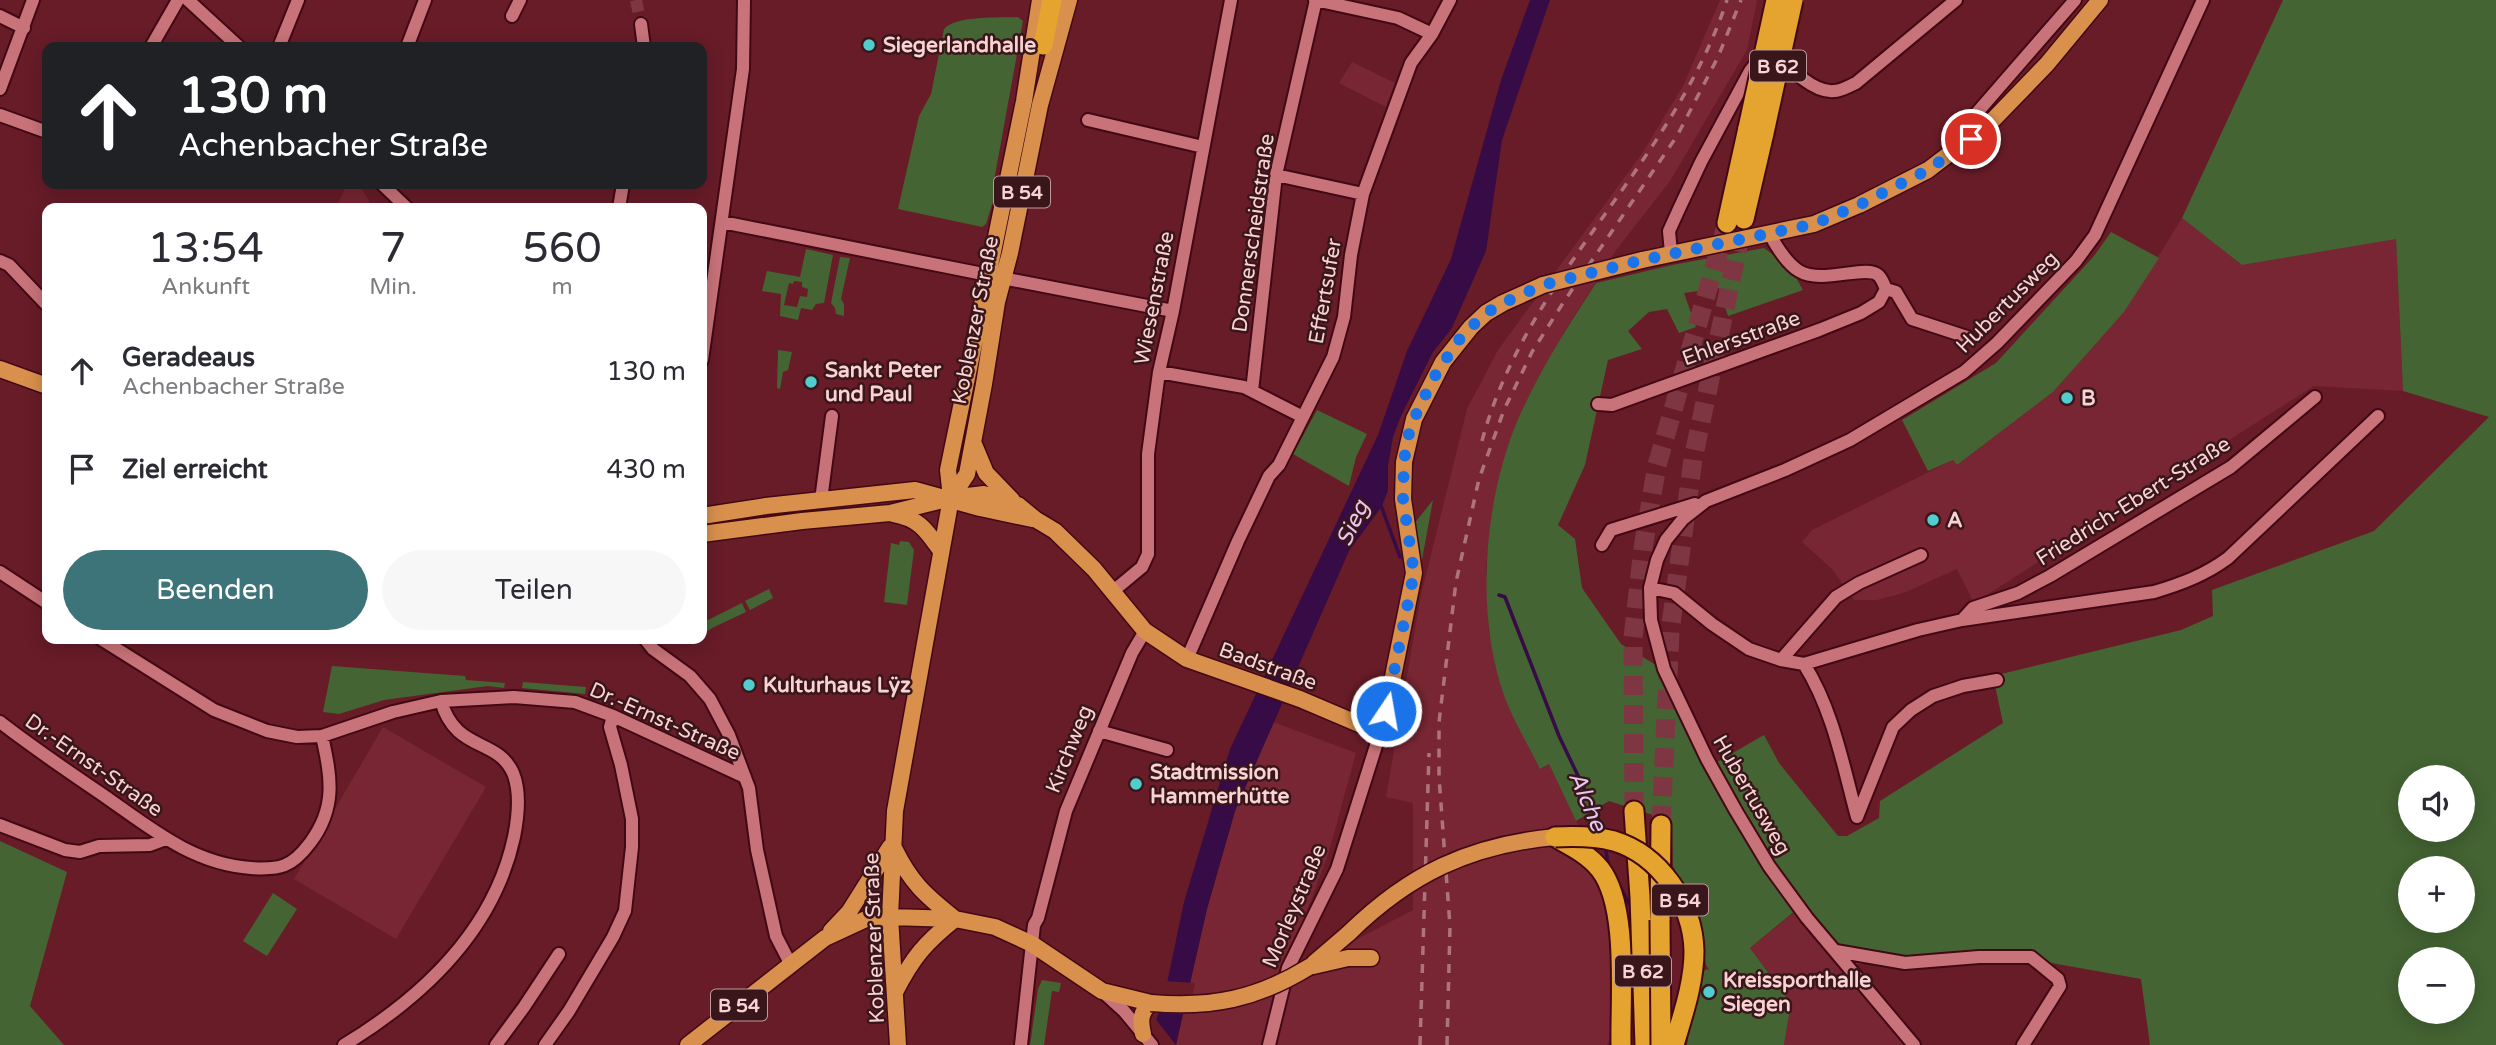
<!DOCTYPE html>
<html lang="de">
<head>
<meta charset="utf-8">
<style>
	body { margin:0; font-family:"Varela Round",sans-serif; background:#f7f7f7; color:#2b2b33; height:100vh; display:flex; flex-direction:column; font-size:26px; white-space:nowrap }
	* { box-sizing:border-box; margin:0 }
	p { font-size:23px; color:#7c7c81 }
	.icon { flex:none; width:38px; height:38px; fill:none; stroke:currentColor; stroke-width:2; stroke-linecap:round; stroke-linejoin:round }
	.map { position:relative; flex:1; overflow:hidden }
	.panel { position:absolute; left:42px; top:203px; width:665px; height:441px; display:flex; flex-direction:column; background:#fff; border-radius:14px; box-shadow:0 4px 18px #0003 }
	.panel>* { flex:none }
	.top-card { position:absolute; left:42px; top:42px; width:665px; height:147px; border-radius:14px; box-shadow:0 4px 18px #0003; background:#202124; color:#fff; overflow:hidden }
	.fabs { position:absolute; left:2398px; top:765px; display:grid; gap:14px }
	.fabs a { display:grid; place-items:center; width:77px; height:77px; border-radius:50%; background:#fff; box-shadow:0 4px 18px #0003; font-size:35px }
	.pin { position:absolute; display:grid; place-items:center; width:60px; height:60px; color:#fff; margin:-30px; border:4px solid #fff; border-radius:50%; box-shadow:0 2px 7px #0007 }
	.me { position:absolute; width:77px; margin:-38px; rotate:12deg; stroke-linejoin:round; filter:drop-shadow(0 0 5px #0008) }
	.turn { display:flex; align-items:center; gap:24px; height:147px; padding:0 21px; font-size:32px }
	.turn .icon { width:91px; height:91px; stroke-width:2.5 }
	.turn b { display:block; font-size:49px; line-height:60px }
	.eta { display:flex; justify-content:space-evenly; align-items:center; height:119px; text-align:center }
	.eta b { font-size:42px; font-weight:600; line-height:49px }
	.primary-button { display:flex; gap:14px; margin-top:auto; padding:14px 21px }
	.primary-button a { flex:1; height:80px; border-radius:42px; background:#3d7479; color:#fff; font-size:28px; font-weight:600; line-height:80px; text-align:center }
	.primary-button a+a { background:#f7f7f7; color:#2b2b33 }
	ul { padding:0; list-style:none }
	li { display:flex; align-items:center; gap:21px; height:98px; padding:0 21px }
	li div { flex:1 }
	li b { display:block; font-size:26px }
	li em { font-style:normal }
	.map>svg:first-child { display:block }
	.built { fill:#782633 }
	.green { fill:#446433; fill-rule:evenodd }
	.water { fill:#370b46 }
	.pier { fill:#681c28 }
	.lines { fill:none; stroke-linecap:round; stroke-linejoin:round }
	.stream { stroke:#370b46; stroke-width:3.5 }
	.minor-tunnel { stroke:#7e3742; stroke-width:12; stroke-dasharray:12 6; stroke-linecap:butt }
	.highway-tunnel { stroke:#7e3742; stroke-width:19; stroke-dasharray:19 10; stroke-linecap:butt }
	.minor-casing { stroke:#420914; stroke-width:16 }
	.major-casing { stroke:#420914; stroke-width:19 }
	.highway-casing { stroke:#420914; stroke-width:23 }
	.minor { stroke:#c87379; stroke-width:12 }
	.major { stroke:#d9904d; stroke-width:16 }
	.highway { stroke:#e5a330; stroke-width:19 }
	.rail { stroke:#ae747b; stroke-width:3.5; stroke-dasharray:9 9; stroke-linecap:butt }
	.major-bridge-casing { stroke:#420914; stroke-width:19; stroke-linecap:butt }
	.highway-bridge-casing { stroke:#420914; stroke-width:23; stroke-linecap:butt }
	.major-bridge { stroke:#d9904d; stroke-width:16 }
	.highway-bridge { stroke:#e5a330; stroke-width:19 }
	.route { stroke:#1a73e8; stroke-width:12; stroke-dasharray:0 21.6 }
	.poi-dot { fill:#52cdce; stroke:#381619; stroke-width:2.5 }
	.labels { text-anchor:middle; stroke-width:5; stroke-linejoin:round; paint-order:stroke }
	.shield { fill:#381619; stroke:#bf9a9c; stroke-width:2 }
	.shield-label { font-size:19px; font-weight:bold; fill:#f9d3d4 }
	.poi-label { font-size:21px; font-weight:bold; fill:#f9d3d4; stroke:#381619; text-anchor:start }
	.street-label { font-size:21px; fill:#f9d3d4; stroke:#381619 }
	.water-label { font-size:23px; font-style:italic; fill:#e5c7f1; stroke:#381619 }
</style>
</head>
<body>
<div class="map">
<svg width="2496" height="1045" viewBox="0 0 2496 1045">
	<rect width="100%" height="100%" fill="#681c28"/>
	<path class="built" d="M1720,0h37l-10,50 -77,131 -53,68 -51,80 -47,89 -23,75 -10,73 3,67 52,136 8,-5 87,183 -10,62 -19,36h-431l31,-136 28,-98 38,-89 83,31 -28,102 -47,124 132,-69v-107l-27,-6 35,-202 46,-186 31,-59 143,-195 42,-69z
		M1352,62l43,21 -9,24 -47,-24z
		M347,184h12l14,24h-37z
		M2182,218l60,47 154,-27 7,153 -89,-5 -340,217 -17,-34 -51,23 -29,8h-23l-22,-31 -30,-27 10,-12 141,-70 4,5 96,-73 71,-80z
		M383,727l103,60 -90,152 -102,-60z
		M1794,913l108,128 2,4h-120l7,-43 -41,-54z"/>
	<path class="green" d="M2283,0h213v1045h-346l-9,-66 -128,-23 -162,8 -50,-58 -51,42 41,55 -7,42h-97l10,-72 11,-4 2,2 -4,-6 -7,-41 -26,-58 -1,-45 -63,-20 -33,20 -27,-57 -9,5c-11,-23 -26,-47 -35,-71 -31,-84 -21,-200 14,-281 21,-47 49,-91 77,-134l76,-18 92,-17 26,19 13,23 -75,26 -9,-28 -35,5 12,34 -17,6 -12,-24 -18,3 -21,19 14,18 -34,11 -23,105 -27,60 17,14 7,49 39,56 50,30 46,88 47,-27 15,28 59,73h9l32,-18 1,-17 123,-78 -10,-47 188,-46 32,-14 -1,-26 162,-59 115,-114 -86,-26 -7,-152 -154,26 -60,-47zM2410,777h52v53h-52zM2410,868h52v52h-52zM2410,959h52v53h-52z
		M1018,17l5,4 -30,165v15l-7,23 -4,3 -84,-18 21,-93 12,-22 13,-65c13,-14 55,-11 74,-12z
		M2111,232l48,26 -35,54 -71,80 -96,73 -4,-5 -25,11 -26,-51 94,-57 98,-107z
		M806,249l27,6 -9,48 -8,1 -4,6 -11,-2 -3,12 -18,-4 1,-22 -19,-3 5,-20 33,6zM794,281l8,1v5l6,2 -1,8 -7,-1 -3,11 -13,-2 5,-22 4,1z
		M840,257l10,1 -9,41 3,5v12l-8,-2 -1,-6 -4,-5z
		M778,350l14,2 -4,18 -5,2 -3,17 -3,-1z
		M1317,410l50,24 -11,23 -7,29 -56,-32z
		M1433,500l-12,65 -7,-41z
		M900,541l9,1 5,8 -7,55 -23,-3 7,-59 8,2z
		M769,589l4,9 -23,12 -5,-9z
		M742,603l4,9 -34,16 -10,7v-10l4,-4z
		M332,666l133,10 1,4 39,3 -1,5 -16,-2 -104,14 -45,14 -16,-2z
		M523,682l63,5 -1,7 -63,-6z
		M0,841l67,31 -37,134 34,39h-64z
		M273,893l24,16 -30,47 -24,-15z
		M1042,980l19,3 -2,9 -7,-1 -8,54h-14l8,-56z"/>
	<path class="water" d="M1530,0h20l-48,140 -16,111 -35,79 -69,176 -33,45 -114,260 -28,98 -31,136h-28l17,-52 19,-91 46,-153 148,-314 29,-84 44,-92 50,-179z"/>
	<path class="pier" d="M1460,318l-68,174 -4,1v-27l5,-29 8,-21 32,-64z
		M1164,981l31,2 -7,31 -33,-1z
		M1154,1017l15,19 7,9h-31z"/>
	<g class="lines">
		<path class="stream" d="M1380,503l20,54
			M1499,595l6,2 54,139 43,90 1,7
			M1605,844l3,20
			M1618,883l15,28"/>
		<path class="minor-tunnel" d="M636,0l5,24"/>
		<path class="highway-tunnel" d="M1634,811l-1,-173 10,-90 14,-83 70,-242
			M1661,825l9,-193 23,-173 51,-240"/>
		<g class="minor-casing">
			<path id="minor" d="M188,0l51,47
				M1315,0l83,18 34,16
				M0,16l24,12
				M512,16l8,-16
				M641,24l3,23
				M151,47l27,-47
				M279,47l19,-47
				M407,47l18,-47
				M1779,53c9,16 36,40 55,38 7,0 15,-5 22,-8l100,-83
				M0,89l33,-89
				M0,115l47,17
				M1088,120l115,27
				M1953,153l2,-11 7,-12 113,-130
				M1276,175l87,19
				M382,184l25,24
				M619,208l4,-24
				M722,222l266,53
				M1769,233c7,13 17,30 30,38 23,14 67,-7 79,4 4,3 6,10 8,14l10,3 16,27 55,18
				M1671,253l-2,-22 10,-22 22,-47 49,-91 11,-14
				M0,261l9,4 38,40
				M1002,278l171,33
				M702,360l41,-291 1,-69
				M1159,372l85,15 59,30
				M1252,391l24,-216 40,-175
				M1598,404l14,1 207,-75 42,-17 18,-11 7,-13
				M821,500l11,-84
				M1602,545l9,-15 84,-26
				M0,572l47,31
				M1650,588l24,5 38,31 37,25 32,11 23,4 114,-34 44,-10 192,-28c27,-8 51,-17 74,-34l150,-142
				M1112,592l30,-25 6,-13v-100l11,-82 14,-61 58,-311
				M1962,620l11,-12 45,-15 32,-17 181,-109 84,-70
				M101,639l113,71 53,21 30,6 25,-1 71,-24 48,-11 73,-4 61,5 38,14 132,61
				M645,639l8,10 37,27 20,23 19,36 20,53 8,62 19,86 15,29
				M1187,659l51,-118 31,-65 10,-11 54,-108 11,-40 7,-62 12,-61 48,-131 21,-29 18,-34
				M1781,660l55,-63 23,-14 62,-28
				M1804,664c29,46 39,101 53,153
				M0,722c32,25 66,48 100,71 48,33 91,71 151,75 29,2 41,-1 59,-25 27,-36 21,-66 12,-107
				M1099,731l68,19
				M1857,817l36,-90 18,-17 22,-14 30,-10 34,-6
				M0,825l65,25 15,2 19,-6 51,-1 16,-6
				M1836,951l69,12 74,-6h52l27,22 2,7 -37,59
				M1103,992l21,19 28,34
				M344,1045c79,-48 150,-115 170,-208 4,-20 7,-45 -1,-64 -16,-36 -57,-20 -72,-72
				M496,1045l28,-38 35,-53
				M545,1045l24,-34 44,-74 12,-26 7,-64v-28l-11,-54 -11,-38 3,-11
				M1021,1045l13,-120 4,-7 28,-107 66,-158 13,-22
				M1269,1045l19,-77 49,-99 43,-136
				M1914,1045l-107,-127 -38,-52 -33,-55 -29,-52 -43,-90 -13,-49 -1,-32 7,-28 9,-20 17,-21 23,-18 79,-31 65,-30 114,-68 33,-29 79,-82 19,-26 108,-235"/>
		</g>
		<g class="major-casing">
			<path id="major" d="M1642,260l172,-36 45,-19 69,-35 63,-48 56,-58 53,-64
				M0,369l47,17
				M973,442l13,31 26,27
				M951,498l16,-24 17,-90 13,-82 13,-49 30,-148 29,-105
				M893,514c27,5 33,16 48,37
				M702,516l64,-10 149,-16 65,18 52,11
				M702,534l100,-13 88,-8 61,-15 33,-4 34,11 17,14 20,12 39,38 51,62 42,28 113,40 80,34 6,-22 28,-138 -11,-74 1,-37 10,-43 29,-57 28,-35 15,-14 17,-10 40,-18
				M894,848c17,35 31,47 61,71
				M831,931l18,-19 41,-65
				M1314,963l35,-30
				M1309,967l39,-9h23
				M895,992c18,-35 30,-49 60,-73
				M1143,1034c-3,-13 -3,-22 8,-31
				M688,1045l137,-107 41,-19 24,-2 65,2 40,8 37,17 70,47 49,12
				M898,1045l-8,-128 5,-106 56,-313 -3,-28 76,-369 16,-101"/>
		</g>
		<g class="highway-casing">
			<path id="highway" d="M1043,45l9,-45
				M1744,219l20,-86
				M1727,223l21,-95
				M1634,811l6,86 5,148
				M1555,837c16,9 33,17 45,32 29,37 20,128 21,176
				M1660,920l1,-95"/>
		</g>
		<use href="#minor" class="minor"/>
		<use href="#major" class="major"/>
		<use href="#highway" class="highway"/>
		<path class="rail" d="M1482,441c44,-165 191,-277 245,-441
			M1420,1045l9,-292
			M1447,1045l3,-119 -11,-149v-55l17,-140 23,-103 25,-69 28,-58 31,-49 114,-167 41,-79 23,-57"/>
		<g class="major-bridge-casing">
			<path id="major-bridge" d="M1543,285l99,-25
				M1349,933c60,-59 121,-88 206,-96
				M1151,1003c61,5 106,-4 158,-36"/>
		</g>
		<g class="highway-bridge-casing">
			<path id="highway-bridge" d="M1748,128l28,-128
				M1764,133l29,-133
				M1555,837c20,-1 40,-1 59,4 46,14 79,63 80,110 0,32 -11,63 -20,94
				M1660,920l1,125"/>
		</g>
		<use href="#major-bridge" class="major-bridge"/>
		<use href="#highway-bridge" class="highway-bridge"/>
	</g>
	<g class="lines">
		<path class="route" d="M1386,711l28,-138 -11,-74 1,-37 3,-22 7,-21 19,-40 24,-37 14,-15 15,-14 17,-10 40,-18 99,-25 172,-36 45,-19 69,-35 43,-31"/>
	</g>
	<g class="poi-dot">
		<circle cx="869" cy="45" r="7"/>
		<circle cx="811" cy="382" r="7"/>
		<circle cx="2067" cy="398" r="7"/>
		<circle cx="1933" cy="520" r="7"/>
		<circle cx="749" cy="685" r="7"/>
		<circle cx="1136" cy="784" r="7"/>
		<circle cx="1709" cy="992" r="7"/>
	</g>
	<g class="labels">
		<g class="shield">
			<rect x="1750" y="50.5" width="56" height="31" rx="5"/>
			<rect x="994" y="176.5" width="56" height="31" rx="5"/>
			<rect x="1652" y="884.5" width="56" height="31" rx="5"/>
			<rect x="1615" y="955.5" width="56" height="31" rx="5"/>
			<rect x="711" y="989.5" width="56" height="31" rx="5"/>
		</g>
		<g class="shield-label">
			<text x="1778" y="73">B 62</text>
			<text x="1022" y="199">B 54</text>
			<text x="1680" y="907">B 54</text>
			<text x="1643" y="978">B 62</text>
			<text x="739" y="1012">B 54</text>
		</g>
		<g class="poi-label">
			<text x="883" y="52">Siegerlandhalle</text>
			<text x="825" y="377">Sankt Peter<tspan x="825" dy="24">und Paul</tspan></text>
			<text x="2081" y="405">B</text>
			<text x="1947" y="527">A</text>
			<text x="763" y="692">Kulturhaus Lÿz</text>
			<text x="1150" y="779">Stadtmission<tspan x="1150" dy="24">Hammerhütte</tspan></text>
			<text x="1723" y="987">Kreissporthalle<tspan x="1723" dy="24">Siegen</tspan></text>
		</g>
		<g class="street-label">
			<text transform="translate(1253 233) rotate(-82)" y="7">Donnerscheidstraße</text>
			<text transform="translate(1325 291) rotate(-80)" y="7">Effertsufer</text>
			<text transform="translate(1154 298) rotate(-79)" y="7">Wiesenstraße</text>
			<text transform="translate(2007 302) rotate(-45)" y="7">Hubertusweg</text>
			<text transform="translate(975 320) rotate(-79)" y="7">Koblenzer Straße</text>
			<text transform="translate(1741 338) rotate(-20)" y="7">Ehlersstraße</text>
			<text transform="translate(2133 501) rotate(-32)" y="7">Friedrich-Ebert-Straße</text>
			<text transform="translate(1268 666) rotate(20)" y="7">Badstraße</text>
			<text transform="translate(665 721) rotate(24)" y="7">Dr.-Ernst-Straße</text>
			<text transform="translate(1069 749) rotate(-68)" y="7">Kirchweg</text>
			<text transform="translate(94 765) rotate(35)" y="7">Dr.-Ernst-Straße</text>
			<text transform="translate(1752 795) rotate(60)" y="7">Hubertusweg</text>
			<text transform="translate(1294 906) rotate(-67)" y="7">Morleystraße</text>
			<text transform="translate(874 938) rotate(-92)" y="7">Koblenzer Straße</text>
		</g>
		<g class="water-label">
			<text transform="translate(1352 523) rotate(-65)" y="8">Sieg</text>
			<text transform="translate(1588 801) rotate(67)" y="8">Alche</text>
		</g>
	</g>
</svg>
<div class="fabs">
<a><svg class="icon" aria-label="sound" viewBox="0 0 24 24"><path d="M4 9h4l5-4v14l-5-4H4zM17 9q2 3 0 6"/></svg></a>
<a>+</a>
<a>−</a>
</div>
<div class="pin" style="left:1971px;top:139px;background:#d93025"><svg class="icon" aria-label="arrive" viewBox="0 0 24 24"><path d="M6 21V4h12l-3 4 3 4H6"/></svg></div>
<svg class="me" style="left:1386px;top:711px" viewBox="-20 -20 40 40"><circle r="17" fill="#1a73e8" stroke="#fff" stroke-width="3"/><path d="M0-11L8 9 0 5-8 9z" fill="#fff"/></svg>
<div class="top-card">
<div class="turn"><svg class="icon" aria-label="ahead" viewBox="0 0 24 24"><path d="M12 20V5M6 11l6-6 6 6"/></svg><div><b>130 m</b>Achenbacher Straße</div></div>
</div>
<section class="panel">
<div class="eta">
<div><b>13:54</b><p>Ankunft</p></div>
<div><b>7</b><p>Min.</p></div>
<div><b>560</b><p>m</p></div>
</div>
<ul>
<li><svg class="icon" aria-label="ahead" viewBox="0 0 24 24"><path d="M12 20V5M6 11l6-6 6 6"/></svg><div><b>Geradeaus</b><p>Achenbacher Straße</p></div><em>130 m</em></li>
<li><svg class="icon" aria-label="arrive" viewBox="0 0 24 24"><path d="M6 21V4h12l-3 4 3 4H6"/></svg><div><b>Ziel erreicht</b></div><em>430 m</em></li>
</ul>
<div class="primary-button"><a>Beenden</a><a>Teilen</a></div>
</section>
</div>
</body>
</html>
